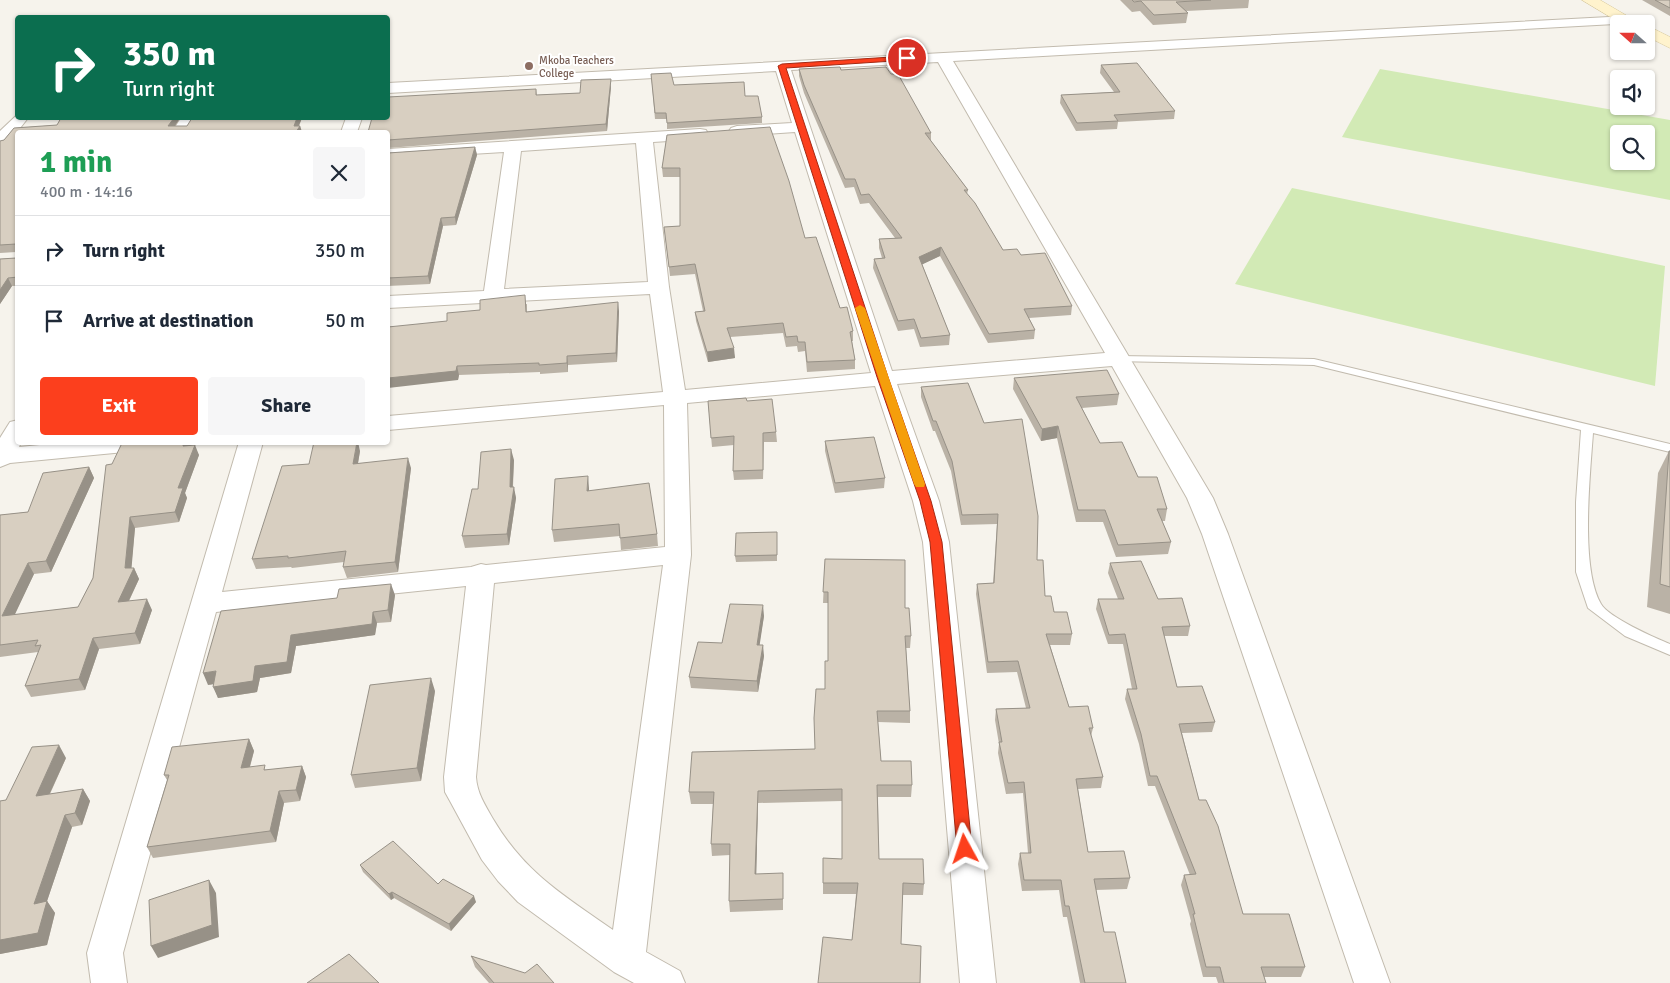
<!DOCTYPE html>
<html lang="en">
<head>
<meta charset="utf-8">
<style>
	body { margin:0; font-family:Signika,sans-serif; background:#f6f6f7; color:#1f2937; height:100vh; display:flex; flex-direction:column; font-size:19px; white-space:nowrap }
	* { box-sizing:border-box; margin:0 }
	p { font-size:16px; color:#747a83 }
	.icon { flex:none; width:28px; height:28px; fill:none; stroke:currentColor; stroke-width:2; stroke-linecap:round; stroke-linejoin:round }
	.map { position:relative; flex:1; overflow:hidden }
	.sheet { position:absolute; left:15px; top:130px; width:375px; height:315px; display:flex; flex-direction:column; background:#fff; border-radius:5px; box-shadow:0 1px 4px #0004 }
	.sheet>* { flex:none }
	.hud { position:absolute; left:15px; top:15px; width:375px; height:105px; border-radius:5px; box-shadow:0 1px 4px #0004; background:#0b6e4f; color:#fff; overflow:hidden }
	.needle { width:32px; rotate:291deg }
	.controls { position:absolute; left:1610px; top:15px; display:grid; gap:10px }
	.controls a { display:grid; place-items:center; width:45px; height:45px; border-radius:5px; background:#fff; box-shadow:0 1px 4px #0004; font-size:25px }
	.pin { position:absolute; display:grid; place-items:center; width:42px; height:42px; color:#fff; margin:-21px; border:2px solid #fff; border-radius:50%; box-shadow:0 1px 5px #0007 }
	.me { position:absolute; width:55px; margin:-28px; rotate:355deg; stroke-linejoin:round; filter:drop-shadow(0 0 4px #0008) }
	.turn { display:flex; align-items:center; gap:18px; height:105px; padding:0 25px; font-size:22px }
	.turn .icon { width:65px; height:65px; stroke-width:2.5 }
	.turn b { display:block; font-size:35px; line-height:42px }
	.round { display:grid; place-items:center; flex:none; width:52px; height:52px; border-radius:5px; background:#f6f6f7 }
	.overview { display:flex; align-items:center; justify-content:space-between; height:85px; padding:0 25px }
	h1 { font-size:30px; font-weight:800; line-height:38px; color:#1e9e55 }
	.action { display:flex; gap:10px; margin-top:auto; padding:10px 25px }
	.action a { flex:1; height:58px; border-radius:5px; background:#fc3f1d; color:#fff; font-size:20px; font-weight:800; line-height:58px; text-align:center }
	.action a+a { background:#f6f6f7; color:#1f2937 }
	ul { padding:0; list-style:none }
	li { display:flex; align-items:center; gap:15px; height:70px; padding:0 25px; border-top:1px solid #e0e1e3 }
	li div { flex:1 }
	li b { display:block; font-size:19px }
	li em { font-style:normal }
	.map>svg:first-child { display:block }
	.green { fill:#d2eab5; fill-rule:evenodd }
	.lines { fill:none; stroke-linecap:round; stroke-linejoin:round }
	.lane-casing { stroke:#c2bbae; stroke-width:2 }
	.street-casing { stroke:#c2bbae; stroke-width:2 }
	.secondary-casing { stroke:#d6c79b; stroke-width:1 }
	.lane { fill:#fff; fill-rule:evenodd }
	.street { fill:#fff; fill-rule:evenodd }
	.secondary { fill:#fff3cd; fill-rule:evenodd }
	.wall { fill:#bab2a6 }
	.shaded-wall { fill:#979187 }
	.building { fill:#d8cfc1; stroke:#979187 }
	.route { fill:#fc3f1d; stroke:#a42913 }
	.slow { fill:#f59e0b }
	.education-dot { fill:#8d6e63; stroke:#fff; stroke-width:2 }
	.labels { text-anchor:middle; stroke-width:4; stroke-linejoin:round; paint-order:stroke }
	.far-education-label { font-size:11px; fill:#785e54; stroke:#fff; text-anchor:start }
</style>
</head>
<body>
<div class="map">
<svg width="1670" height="983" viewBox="0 0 1670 983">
	<rect width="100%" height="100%" fill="#f6f3ec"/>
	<path class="green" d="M1380,69l290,51v80l-328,-63zM1619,134h27v27h-27z
		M1292,188l373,78 -10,120 -420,-102z"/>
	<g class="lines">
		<g class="lane-casing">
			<path id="lane" d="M1118,356l196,3 356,85v8l-77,-19c-3,42 -13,135 8,171 7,13 54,34 69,40v11l-45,-19 -37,-28 -12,-36v-70l5,-72 -267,-65 -200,-4 -1,-2 1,-2z"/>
		</g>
		<g class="street-casing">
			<path id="street" d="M1628,16l5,1 2,3 -2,3 -680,38 260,437 15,36 162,449h-36l-152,-449 -15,-36 -75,-132 -215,18 42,117 10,41 47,441h-36l-37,-441 -10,-41 -38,-115 -188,17 4,152 -45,397 34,19 5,12h-51l-20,-11 -96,-70 -20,-21 -16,-21 -32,-59 -5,-9 -1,-15 22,-191 -250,26 -93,341 4,30h-36l-4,-30 152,-511h24l-41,150 249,-25 10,-3 5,1 179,-18 -1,-142 -276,25v-14l275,-24 -13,-98 -262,14v-12l96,-5 20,-139 -116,7v-10l312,-20 6,1 2,4 -2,4 -6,1 -47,3 16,145 16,103 186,-17 -76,-241 -58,4 -6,-2 -2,-3 2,-3 6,-2 55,-3 -16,-52 -388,22v-10zM938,62l167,291 -213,18 -101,-301zM636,143l12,139 -144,7 17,-138zM663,565l-50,365c-50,-35 -88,-57 -120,-111 -8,-14 -16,-26 -17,-42l18,-194z
				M18,114v4h10l-22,28 -6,1v-16z
				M181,118h16l-9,14h-16z
				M346,118h16l-5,14h-16z
				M18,420v22h3l-2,5 52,-5h97l-4,5 -8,2 -146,14 -10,4v-29l10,-16z"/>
		</g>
		<g class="secondary-casing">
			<path id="secondary" d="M1582,0h18l41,24h-19z
				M1646,25l24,12v11l-24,-12z"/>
		</g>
		<use href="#lane" class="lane"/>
		<use href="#street" class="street"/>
		<use href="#secondary" class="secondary"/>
	</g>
	<path class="wall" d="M1120,0h129l-1,8 -62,3 2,2 -2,10 -33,2 -13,-14 -8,1z
		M1642,0h28v16z
		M1101,65l74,46 -1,8 -56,3 -1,7 -41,2 -16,-28 1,-8 53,-3 -14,-19z
		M799,69l42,1 50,4 40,59v8l37,49 -1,4 36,56 18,5 51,51 -1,9 -42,3 6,12 -1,9 -46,4 -48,-87 -18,8 28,71 -1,10 -29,2 -6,-18 -16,2 -25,-63 1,-9 8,-1 -3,-10v-9l16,-1 -26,-35 -9,1 -6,-17 -9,1 -41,-95 -5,-17z
		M651,74l23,11 71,11 17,21v6l-95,6v-10h-12z
		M611,86l-4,45 -219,17v-16l148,-43 1,6 43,-2z
		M61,118h119l-5,8h12l5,-8h110l-3,8h1l2,6h-284v154h-6l-12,18v-45l16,-1v-6l-16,1v-112l4,-1 10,-12 43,-3z
		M667,135l138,103 35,70 13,23v10h-1l3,19v9l-48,3 -2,-21 -7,1 -1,-6 -11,1 -3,-14 -53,4 5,21 -27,4 -12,-41 -1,-9 8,-1 -8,-37 -25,2 -6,-49 16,-1v-49h-17l-1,-9z
		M475,147l2,8 -21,70 -13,1 -13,58 -42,2v-133z
		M527,304v8l92,-1 -2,51 -49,3v7l-28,2v-2l-81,3 -1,5 -11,-59 33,-11z
		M1014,378l105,16 -2,11 -35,3 18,35 38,34 29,32 -2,12h-3l9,21 -3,12 -52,3 -13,-35h-27l-19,-84 -16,3 -28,-52z
		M921,387l116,173 8,36 9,16 18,22 -2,11h-20l19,62 24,21 -2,8 12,41 -2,11 -23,1 10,63 42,26 -3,11 -31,1 8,42 22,51h-46l-13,-66h-4l-4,-27 -37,1 -4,-27 2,-11h8l-5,-60 -17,1 -8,-41 1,-9 -4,-24 1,-11 30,-1 -9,-36 -30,1 -11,-79 1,-10 16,-1 4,-59 -36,1 -10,-54 -16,-40h-2l-12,-34z
		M708,401h39l29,31 1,10h-13l-1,37 -29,1 -1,-9 1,-26 -22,2z
		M825,441l60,37 -1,10 -49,5 -10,-42z
		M192,442l-1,3 8,10 -14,38 2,5 -8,24 -44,6 -4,40h3l5,11 -10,22 23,9 -12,34 -41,5 -14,41 -54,7 -6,-11 13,-34 -38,5v-142l28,-3 61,-45 5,11 -43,94 -17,2 -20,41 64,-8 15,-29 19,-114z
		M360,451l-2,12 53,5 -13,104 -51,6 -4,-11 1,-5 -52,6 -1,-1 -35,2 -4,-10 57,-95z
		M1669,451h1v163l-23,-7 11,-134z
		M514,460l-1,27 3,11 -7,47 -44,3 -3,-12 16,-47z
		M589,488v3l68,43 1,12 -37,4 -1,-14 -66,6 -2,-12z
		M777,532v29l-41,1 -1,-6z
		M825,559l80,49 6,28 -1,12h-4l4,63v12l-32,-1 3,39 31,24 -1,12h-33l1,62 45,25 -1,11h-20l-51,45 4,-46h-33v-36l19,1v-58l-84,2 -2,71 27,11v25l-53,2 -1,-11 1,-46 -18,1 -1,-12 2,-40h-22l-2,-12 126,-43 10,-60 3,-28v-58h-5z
		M1110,563l48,36 32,27 -2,10h-24l13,51 38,35 -3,10 -30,1 17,67 44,114 62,53 -4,10h-37l2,6h-48l-2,-6h-13l-13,-53 1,-3 -10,-36 3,-10h6l-35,-89h-7l-9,-42 -14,-45 2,-10h5l-9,-45h-15l-12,-35 2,-10h20l-10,-26z
		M395,595l-4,27 -14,1 -2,12 -79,11 -5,27 -31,5 -3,14 -39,6 -5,-14 -5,1z
		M764,616l-5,29 5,11 -6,36 -67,-4 -2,-11 33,-34z
		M435,691l-14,90 -66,7 -4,-13z
		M249,739l5,12 -4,16 17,3 35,-4 4,11 -6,24 -16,2 -8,39 -123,16 -6,-11 20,-67 -3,-5z
		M66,758l-16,36 33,-5 7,12 -8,24 -10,2 -25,74 8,12 -8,32 -47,9v-153l6,-1z
		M360,865l78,19 38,18 -25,29 -57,-33 -3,2 -28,-28z
		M471,956l83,27h-65l-14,-16z"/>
	<path class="shaded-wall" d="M611,79v7l-4,45 -1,-7z
		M174,118h6l-9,14 -3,-6z
		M297,118h5l-6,14 -2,-6z
		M300,126l2,6h-6z
		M475,147l2,8 -21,70 -1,-8z
		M441,218l2,8 -13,58 -2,-8z
		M941,247l-1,9 -21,10v-9z
		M8,278l4,8 -12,18v-14z
		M618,302l1,9 -2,51 -1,-9z
		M734,348l1,10 -27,4 -1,-10z
		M567,356l1,9v7l-1,-9z
		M457,366l2,9 -1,5 -70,8v-10z
		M1058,426l-1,12 -16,3 1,-12z
		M184,442h8l-5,14 -4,-10z
		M357,442h1l2,9 -4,24 -3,-11z
		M195,445l4,10 -14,38 2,5 -8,24 -4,-10 3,-24z
		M511,449l3,11 -2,38 -2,-11z
		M408,458l3,10 -13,104 -3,-10z
		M89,467l5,11 -43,94 -5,-11z
		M588,476l1,12v15l-2,-12z
		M514,487l2,11 -7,47 -2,-11z
		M130,517l5,11 -4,46 3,-6 5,11 -16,34 -5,-11 7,-34z
		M28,563l6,11 -25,53 -7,-11z
		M391,584l4,11 -4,27 -3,-12z
		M147,599l5,11 -12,34 -5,-11z
		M763,605l1,11 -6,40 -1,-11z
		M373,612l4,11 -2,12 -79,11 -5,27 -31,5 -3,14 -39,6 -5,-11 78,-52z
		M93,638l6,11 -14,41 -6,-11z
		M763,645l1,11 -6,36 -1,-11z
		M216,671l5,12 -13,2 -5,-12z
		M431,678l4,13 -14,90 -4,-13z
		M249,739l5,12 -8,29 -5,-12z
		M59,745l7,13 -23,50 -7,-12z
		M302,766l4,11 -6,24 -4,-11z
		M83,789l7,12 -8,24 -7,-12z
		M279,791l5,12 -8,39 -6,-11z
		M758,791v12l-2,83 -1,-12z
		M65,815l7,12 -30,89 -8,-12z
		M209,880l7,13 3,44 -61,21 -7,-12z
		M392,892l2,6 -3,2 -2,-6z
		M474,896l2,6 -25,29 -2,-7z
		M47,901l8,12 -8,32 -47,9v-14z"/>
	<path class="building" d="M1132,0h79l-35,2 12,11 -34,2 -13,-14 -7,1z
		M1655,0h15v8z
		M1137,63l38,48 -61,4 4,6 -41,2 -16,-28 59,-3 -19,-27z
		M840,67l1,3 45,-3 5,7h7l33,59h-6l43,57h-4l11,13 28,47 14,-1 4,6 24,-2 27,53 -48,3 11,21 -46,4 -48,-87 -22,10 31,78 -29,3 -7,-19 -16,2 -24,-62 11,-1 -6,-19 23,-1 -33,-44 -8,1 -6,-16h-10l-41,-94 -5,-16z
		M671,73l3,12 70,-3 1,14h13l4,21 -95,6 -1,-10h-11l-4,-39z
		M611,79l-5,45 -218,16v-8h-20l4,-14h16v-21l148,-8v6l44,-2 1,-13z
		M61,118h113l-6,8h19l5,-8h105l-3,8h6l-4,6h-278v145l-10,1 -8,12v-31l16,-1v-14l-16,1v-104l4,-1 10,-12 43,-3z
		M770,127l19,54 16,57 11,-1 24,71 7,-1 6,24 -3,1 5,28 -48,2 -2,-20h-7l-1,-6 -11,1 -3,-14 -56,5 7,20 -27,4 -12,-40 10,-1 -10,-47 -26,3 -5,-40 16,-1v-58h-18l5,-33z
		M475,147l-20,70 -14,1 -13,58 -40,2v-125z
		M525,295l1,17 92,-10 -2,51 -49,3v7l-28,2v-2l-82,3 -1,5 -68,7v-51l59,-6v-8l33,-3v-10z
		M1107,370l12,24 -43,3 24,46 22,-1 16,35h19l10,32h-10l14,33 -53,3 -13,-35h-27l-20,-84 -16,3 -28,-51z
		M968,383l16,40 38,-4 16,97 -1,44h6l2,36h6l3,16h13l5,22h-26l23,73 19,-1 5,22h-4l14,49 -27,2 12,73 36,-1 6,27 -36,1 10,53h11l11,51h-41l-16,-77h-4l-4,-26h-37l-4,-27h11l-7,-71 -16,1 -9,-41h3l-6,-33 34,-1 -12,-47 -30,1 -11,-78 17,-1 4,-69 -36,1 -10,-54 -16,-40h-3l-12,-34z
		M746,398l1,3 25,-2 4,33 -13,1v37l-30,1 1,-35 -23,2 -3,-37z
		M874,437l11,41 -50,5 -10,-42z
		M128,442h56l-1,4 12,-1 -17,43h5l-8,24 -45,5 -5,51h9l-16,34 29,-3 -12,34 -42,5 -14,41 -54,7 16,-41 -6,1 3,-6 -38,5v-130l28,-3 15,-39 46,-6 -43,94 -18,2 -26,53 76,-9 15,-29 13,-113 6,-1 10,-21z
		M314,442h23v1l20,-1 -4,22 55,-6 -13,104 -52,5 3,-16 -58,7v-2l-36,3 30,-93 27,-2z
		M511,449l-1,38h4l-7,47 -45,2 10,-47h6l3,-37z
		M1669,451h1v136l-10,-3z
		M588,476l-1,15 62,-8 8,51 -37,4 -1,-14 -67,6 3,-51z
		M777,532v23l-42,1 1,-23z
		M825,559l80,1v48h4l2,28h-6l5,75h-33l4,50h30l1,24h-35l2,74h44l1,25 -21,-1 -2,61 20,2 -1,37h-102l5,-46 29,3 6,-57h-35v-25l19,1v-70l-84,2 -3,83 28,-1v26l-54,2 1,-57h-19l3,-52h-25l3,-40 123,-3 -1,-31 2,-29h9v-28h3v-69h-5z
		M1141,561l17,38 24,-1 8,28 -28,1 15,60 25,-1 13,36 -36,2 20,76h7l12,26 25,88h46l16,53h-44l5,16h-42l-4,-16h-14l-13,-53h2l-11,-39 12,-1 -39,-98h-7l-9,-42 -14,-45h10l-12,-55 -16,1 -11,-36h26l-14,-36z
		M391,584l-3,26 -15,2 -1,12 -81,11 -4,27 -32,4 -2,15 -40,6 3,-16 -13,2 18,-62 116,-13 2,-9z
		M730,604l33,1 -6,40h6l-6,36 -68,-4 9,-35 24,1z
		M431,678l-14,90 -66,7 19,-90z
		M249,739l-8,29 24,-3 -1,5 38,-4 -6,24 -17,1 -9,40 -123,16 22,-72h-5l8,-28z
		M59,745l-23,51 47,-7 -8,24 -10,2 -31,89 13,-3 -9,32 -38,7v-139l6,-1 26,-53z
		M393,841l45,43 5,-5 31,17 -25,28 -57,-32 -3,2 -29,-29z
		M209,880l3,45 -61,21 -2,-46z
		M349,954l30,29h-72z
		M471,956l54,17 12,-9 17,19h-60z"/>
	<path class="route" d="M907,56l2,4 -123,8 102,309 43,124 11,41 30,307 -2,4 -5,2 -6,-2 -2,-4 -27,-307 -10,-41 -43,-124 -99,-311 4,-2z"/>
	<path class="slow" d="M860,305l5,3 60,176 -1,3h-8l-2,-3 -59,-176z"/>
	<circle class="education-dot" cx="529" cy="66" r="5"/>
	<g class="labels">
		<g class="far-education-label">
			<text x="539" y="64">Mkoba Teachers<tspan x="539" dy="13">College</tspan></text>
		</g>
	</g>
</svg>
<div class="controls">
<a><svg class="needle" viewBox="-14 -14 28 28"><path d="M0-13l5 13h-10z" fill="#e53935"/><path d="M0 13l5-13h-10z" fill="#747a83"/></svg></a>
<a><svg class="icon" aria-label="sound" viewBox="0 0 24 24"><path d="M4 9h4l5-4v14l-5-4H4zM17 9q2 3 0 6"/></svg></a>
<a><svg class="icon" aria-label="search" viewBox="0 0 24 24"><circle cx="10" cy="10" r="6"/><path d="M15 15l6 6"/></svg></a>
</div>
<div class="pin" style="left:907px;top:58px;background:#d93025"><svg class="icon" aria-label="arrive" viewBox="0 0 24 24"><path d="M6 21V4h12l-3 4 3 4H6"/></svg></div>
<svg class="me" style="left:965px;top:849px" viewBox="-20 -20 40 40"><path d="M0-17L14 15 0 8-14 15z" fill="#fc3f1d" stroke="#fff" stroke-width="4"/></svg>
<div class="hud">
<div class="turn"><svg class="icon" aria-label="right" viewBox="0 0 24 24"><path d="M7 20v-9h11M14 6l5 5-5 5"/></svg><div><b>350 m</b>Turn right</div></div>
</div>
<section class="sheet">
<div class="overview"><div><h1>1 min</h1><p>400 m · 14:16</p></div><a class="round"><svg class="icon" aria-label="close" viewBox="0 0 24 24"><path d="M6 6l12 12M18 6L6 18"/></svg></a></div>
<ul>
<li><svg class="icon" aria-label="right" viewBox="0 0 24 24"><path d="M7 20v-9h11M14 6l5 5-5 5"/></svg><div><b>Turn right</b></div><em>350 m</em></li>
<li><svg class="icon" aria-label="arrive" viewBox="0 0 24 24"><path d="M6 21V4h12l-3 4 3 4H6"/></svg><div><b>Arrive at destination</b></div><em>50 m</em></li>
</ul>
<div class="action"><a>Exit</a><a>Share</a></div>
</section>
</div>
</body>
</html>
